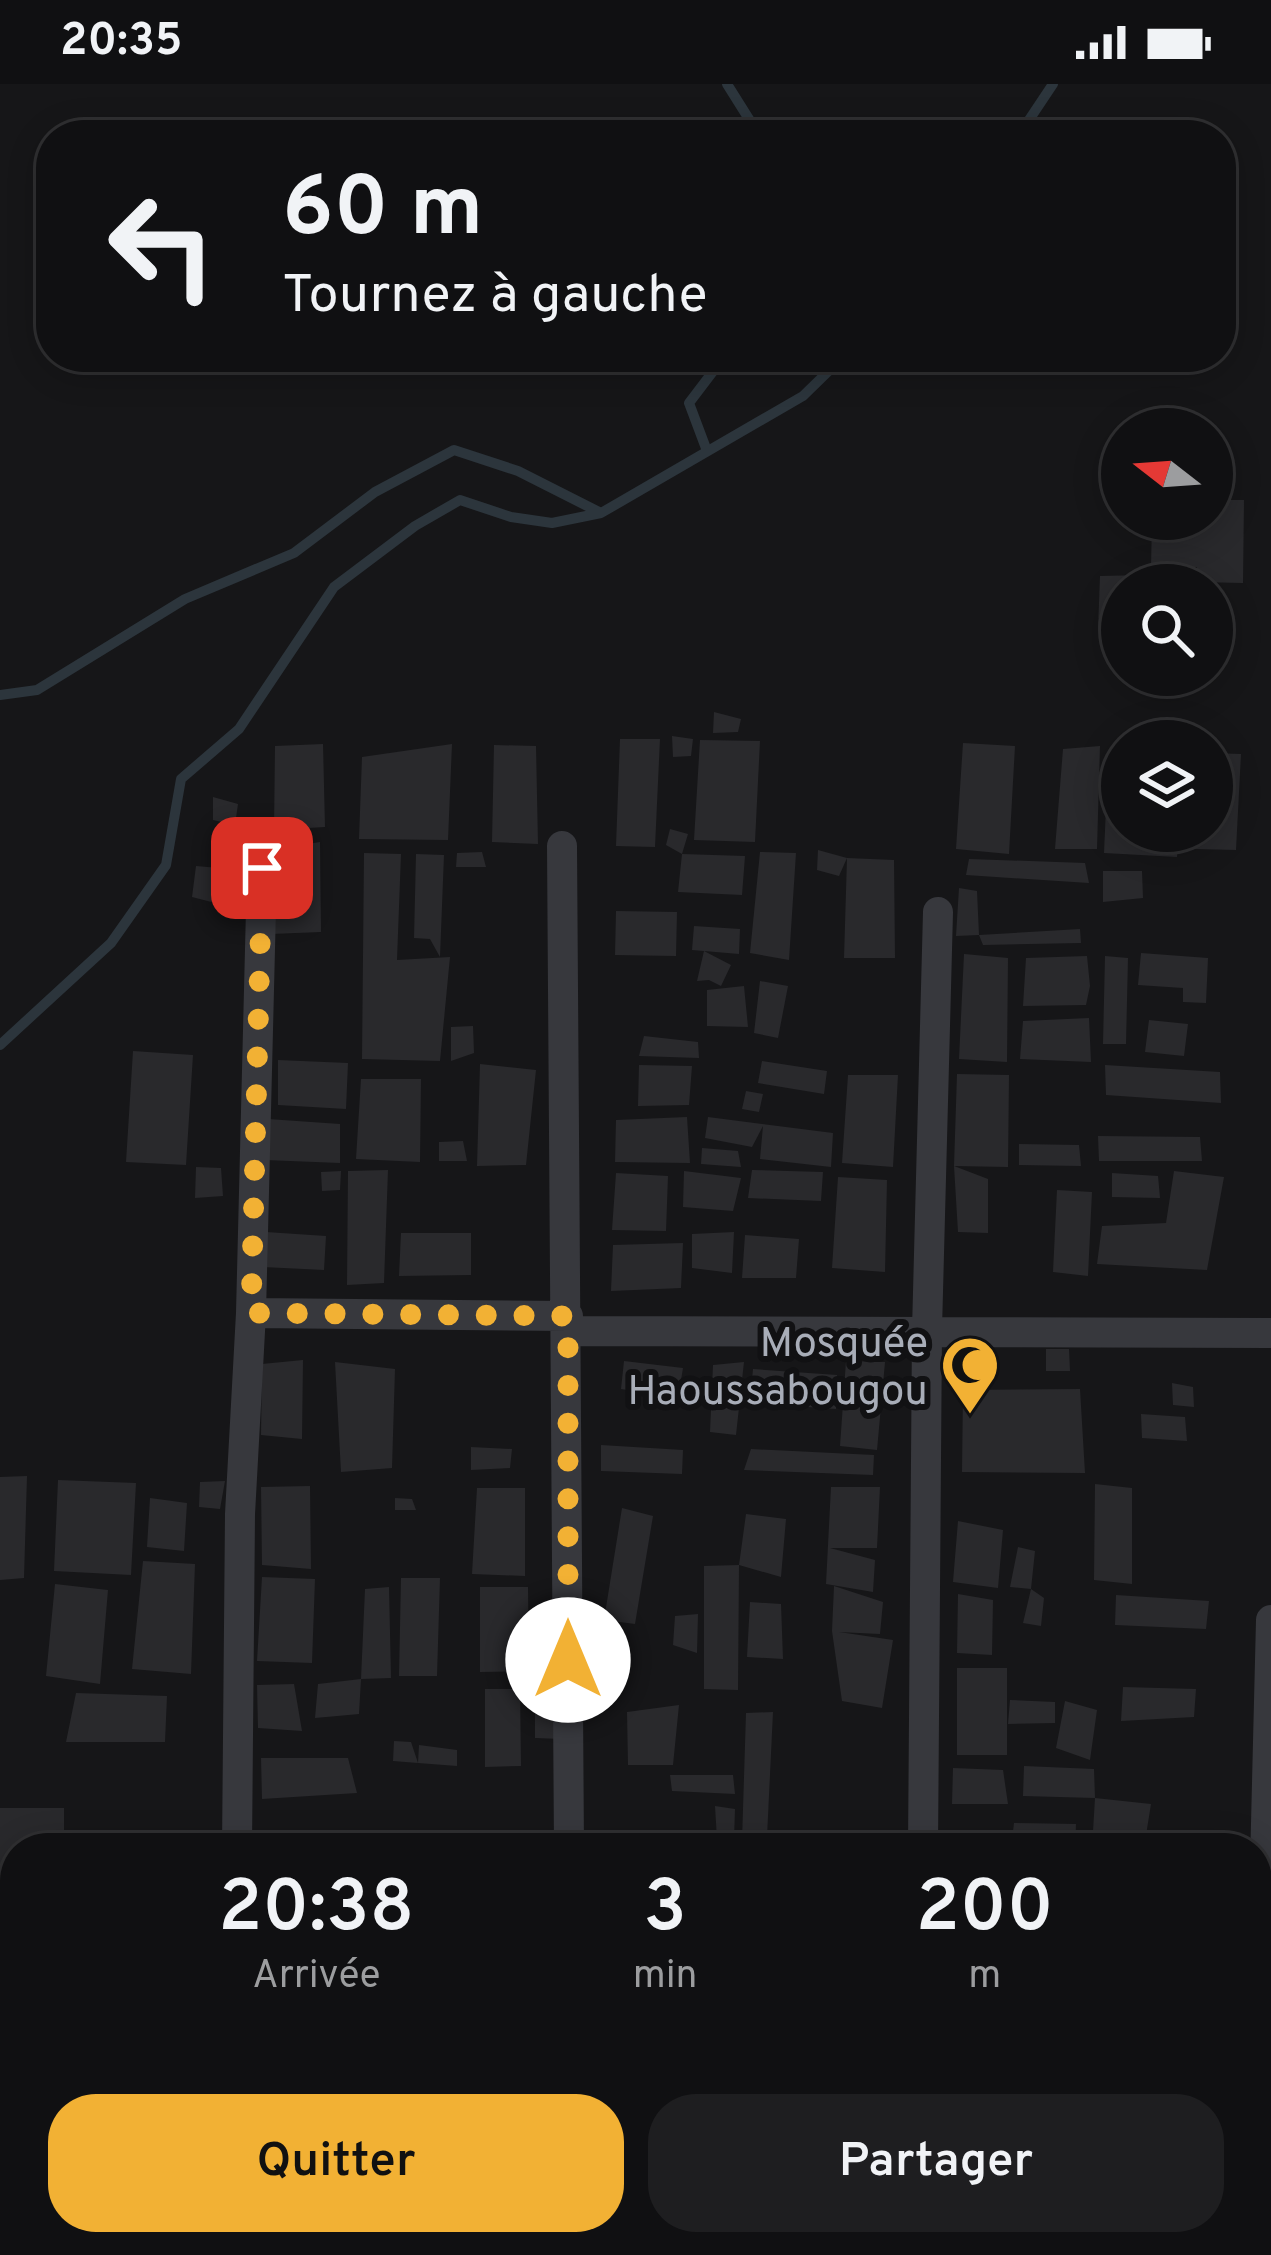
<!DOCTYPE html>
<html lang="fr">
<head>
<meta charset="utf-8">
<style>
	body { margin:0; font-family:Overpass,sans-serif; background:#1e1e20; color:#f1f3f6; height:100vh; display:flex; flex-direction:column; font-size:45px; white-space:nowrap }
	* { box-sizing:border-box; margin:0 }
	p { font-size:39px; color:#9c9d9f }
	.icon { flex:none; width:66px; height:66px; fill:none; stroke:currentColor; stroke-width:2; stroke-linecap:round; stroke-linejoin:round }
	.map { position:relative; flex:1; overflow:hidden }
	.sheet { position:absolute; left:0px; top:1749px; width:1272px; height:423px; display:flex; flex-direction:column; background:#101012; border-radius:48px 48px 0 0; box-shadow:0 6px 30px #0003,0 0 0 3px #303032 }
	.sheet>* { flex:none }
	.hud { position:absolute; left:36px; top:36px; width:1200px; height:252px; border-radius:48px; box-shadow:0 6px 30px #0003,0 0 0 3px #303032; background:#101012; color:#f1f3f6; overflow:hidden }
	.needle { width:78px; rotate:287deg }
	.tools { position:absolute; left:1101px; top:324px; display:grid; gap:24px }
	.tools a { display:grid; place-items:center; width:132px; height:132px; border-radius:50%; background:#101012; box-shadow:0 6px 30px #0003,0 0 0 3px #303032; font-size:60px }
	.pin { position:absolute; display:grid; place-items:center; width:102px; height:102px; color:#fff; margin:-51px; border-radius:24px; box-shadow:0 6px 18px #0006 }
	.me { position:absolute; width:132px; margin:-66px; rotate:0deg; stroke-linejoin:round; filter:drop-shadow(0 0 9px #0008) }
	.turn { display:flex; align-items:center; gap:42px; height:252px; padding:0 48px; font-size:54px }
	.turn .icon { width:156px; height:156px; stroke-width:2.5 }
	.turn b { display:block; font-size:84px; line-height:102px }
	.eta { display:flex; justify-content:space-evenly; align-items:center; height:204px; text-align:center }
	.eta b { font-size:72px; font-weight:600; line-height:84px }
	.cta { display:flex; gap:24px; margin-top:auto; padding:24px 48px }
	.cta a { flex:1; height:138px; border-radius:48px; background:#f2b134; color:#111; font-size:48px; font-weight:600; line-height:138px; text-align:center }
	.cta a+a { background:#1e1e20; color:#f1f3f6 }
	.status { display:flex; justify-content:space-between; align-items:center; height:84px; padding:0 60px; background:#101012; direction:ltr }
	.status svg { height:33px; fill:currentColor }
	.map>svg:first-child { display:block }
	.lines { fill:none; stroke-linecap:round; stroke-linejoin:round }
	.stream { stroke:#2c353c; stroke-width:10 }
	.building { fill:#29292c }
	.street { stroke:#37383d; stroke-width:30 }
	.primary { stroke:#53555c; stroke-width:45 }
	.route { stroke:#f2b134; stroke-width:21; stroke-dasharray:0 37.8 }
	.labels { text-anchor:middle; stroke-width:12; stroke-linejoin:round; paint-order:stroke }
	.poi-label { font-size:42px; fill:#a8adb8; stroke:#111113; text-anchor:end }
</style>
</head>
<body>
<div class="status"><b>20:35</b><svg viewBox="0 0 49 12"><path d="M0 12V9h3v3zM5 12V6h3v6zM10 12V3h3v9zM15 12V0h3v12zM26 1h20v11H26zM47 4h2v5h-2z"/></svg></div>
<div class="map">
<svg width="1271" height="2171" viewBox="0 0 1271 2171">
	<rect width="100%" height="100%" fill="#161618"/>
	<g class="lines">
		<path class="stream" d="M727,0l32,51
			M1019,51l34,-51
			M707,367l-18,-48 35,-46
			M0,611l37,-5 148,-91 109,-46 81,-61 79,-42 64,21 83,42
			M0,961l111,-102 55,-78 15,-86 58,-50 95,-142 81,-61 45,-26 51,17 41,6 49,-10 202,-117 40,-39"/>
	</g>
	<path class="building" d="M1212,416h32l-1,83 -46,-1v-15h-46l1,-48h60z
		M1144,491v10h-22v45l-24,-1 2,-53z
		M1212,525h21l-1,44h-20z
		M714,628l27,7 -3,13 -25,1z
		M672,652l21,3 -2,17 -18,1z
		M620,655h40l-5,108 -39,-1z
		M700,656l60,1 -5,101 -61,-2z
		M963,659l52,3 -6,108 -53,-5z
		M323,660l2,83 -51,3 1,-84z
		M452,660l-4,96 -89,-1 3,-82z
		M494,661l42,1 2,98 -46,-2z
		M1100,662l-3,103h-42l8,-100z
		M1212,669l29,1 -5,96 -41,-1 2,-18h15z
		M213,713l25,7 -3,21 -22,-5z
		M1106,723l16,1v23h57l-2,26 -73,-4z
		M670,745l18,5 -6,20 63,2 -3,39 -64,-3 4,-38 -16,-9z
		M320,758l1,90 -50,2 4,-85z
		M818,766l29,8 -8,18 -22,-6z
		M482,768l4,15h-30l1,-14z
		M760,768l36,1 -7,107 -39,-7z
		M364,769l37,1 -4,106 53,-3 -10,104 -78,-2z
		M416,770l28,1 -4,102 -10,-18 -16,-1z
		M847,774l47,2 1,98h-51z
		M969,775l116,4 4,20 -123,-8z
		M196,782l35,3 -4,37 -35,-9z
		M1103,787h39l1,27 -40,4z
		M959,804l18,3 2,44 -23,1z
		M616,827l61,1 -1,44 -61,-1z
		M694,842l46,3 -1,25 -35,-3 27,14 -10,21 -12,-6 -12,1 7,-30 -12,-1z
		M1080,845l1,14 -98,2 -4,-10z
		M1141,869l67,5 -2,45 -23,-1v-14l-45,-3z
		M964,870l44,4 -1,104 -48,-3z
		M1087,872l3,30 -4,19 -63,1 3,-48z
		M1105,872l23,2 -2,86h-23z
		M760,897l28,5 -10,52 -24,-5z
		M744,902l4,41 -41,-1v-36z
		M1089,934l2,44 -71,-3 3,-38z
		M1149,936l39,4 -4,32 -39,-4z
		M473,942l1,27 -23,8v-34z
		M644,952l54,6 1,16 -60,-2z
		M133,967l60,4 -7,110 -60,-3z
		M278,976l70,3 -2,46 -68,-4z
		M762,977l65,10 -3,23 -66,-11z
		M480,980l56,6 -10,95 -49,1z
		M639,981l53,1 -3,39 -51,1z
		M1105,981l115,7 1,31 -115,-8z
		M957,990l52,1 -1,92 -54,-1z
		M848,991h50l-5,92 -51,-4z
		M361,995h60l-1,83 -64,-3z
		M746,1007l17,3 -4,18 -17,-3z
		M687,1033l3,46 -75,-1 1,-42z
		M708,1033l125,16 -2,34 -71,-8 3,-33 -11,21 -47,-9z
		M268,1035l72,5v39l-75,-3z
		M1098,1052l102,1 2,24h-103z
		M463,1057l4,20h-28v-19z
		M1019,1060l60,1 2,21 -62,-1z
		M702,1064l36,3 3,16 -40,-3z
		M954,1082l34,13v54l-30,-1z
		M196,1083l25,1 2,28 -28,2z
		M388,1086l-4,113 -37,2 1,-114z
		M752,1086l71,2 -2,29 -73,-3z
		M341,1087l-1,19 -18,1 -1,-19z
		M684,1087l57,7 -8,33 -50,-4z
		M1174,1087l50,6 -17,93 -110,-6 5,-38 64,-3z
		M616,1089l52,3 -2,55 -54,-1z
		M1112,1089l46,3 2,22 -48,-1z
		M838,1093l49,3 -2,92 -53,-4z
		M1057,1106l35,2 -4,84 -35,-4z
		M266,1148l60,4 -2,34 -61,-3z
		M734,1148l-2,41 -40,-5v-34z
		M401,1149h70v42l-72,1z
		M745,1151l54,4 -3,39h-54z
		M683,1159l-2,45 -70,3 2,-46z
		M1046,1265h23l1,22h-24z
		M303,1276l-1,79 -41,-4 1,-71z
		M624,1277l59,7 -5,30 -57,-9z
		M846,1277l39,1 -8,88 -37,-4z
		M335,1278l60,7 -3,99 -51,4z
		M744,1278l-8,73 -26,-3 3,-67z
		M753,1285l84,6 -1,34 -86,-6z
		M1172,1299l21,4 1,20 -21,-2z
		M1080,1305l5,84 -123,-1 1,-82z
		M1141,1330l44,3 2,24 -45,-3z
		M601,1361l82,5 -1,24 -81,-3z
		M471,1363l41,2 -2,19 -39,2z
		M751,1365l123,6 -1,20 -129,-5z
		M27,1392l-3,102 -24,2v-103z
		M58,1396l78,3 -5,92 -77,-4z
		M225,1397l-5,28 -21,-2 1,-25z
		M1095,1400l37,4v96l-38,-4z
		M310,1402l1,83 -49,-4 -1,-78z
		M831,1403h49l-3,61h-47l45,12 -2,32 -47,-8z
		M477,1404h48v88l-53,-2z
		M150,1414l37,5 -3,48 -37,-4z
		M395,1414l17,1 4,11h-21z
		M622,1424l31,8 -18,108 -31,-4z
		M746,1430l40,5 -5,58 -42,-12z
		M958,1437l45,9 -5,58 -45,-6z
		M1018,1463l17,4 -4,38 -21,-2z
		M143,1477l52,3 -4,110 -59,-5z
		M739,1481l-1,125 -34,-1v-123z
		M262,1493l53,2 -3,84 -55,-2z
		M401,1494h39l-3,98h-38z
		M55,1500l53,6 -8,94 -54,-8z
		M834,1502l49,16 -3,32 -41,-2 54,8 -11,68 -40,-7 -10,-70z
		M389,1503l2,91 -30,1 -2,35 -44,4 3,-34 43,-5 4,-90z
		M480,1503h48l1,84 -49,1z
		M1031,1505l13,9 -3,28 -18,-3z
		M958,1510l35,6 -1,55 -35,-2z
		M1116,1511l93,6 -3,28 -91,-4z
		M750,1518l31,2 2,55 -36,-2z
		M698,1530l-1,39 -24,-8 2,-29z
		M957,1584h50v87h-50z
		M294,1600l8,47 -44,-3 -1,-43z
		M1123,1603l73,2 -2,28 -73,4z
		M485,1605h35l1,77 -36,1z
		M76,1609l91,3 -2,46h-99z
		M1010,1616l45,2v21l-47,1z
		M1065,1617l32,9 -7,50 -34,-12z
		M560,1621l1,34 -26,-1v-31z
		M679,1621l-6,60h-45l-1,-53z
		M773,1628l-6,125 -25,4 4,-128z
		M394,1657l17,1 7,21 -25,-2z
		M419,1661l38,5v16l-39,-3z
		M261,1674h87l9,35 -95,6z
		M1024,1682l70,3 1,29 56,6 -7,44h-52l3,-50 -72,-2z
		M953,1684l50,2 5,34h-56z
		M670,1691h63l2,19 -63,-3z
		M715,1722l20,3 -1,31 -17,-1z
		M0,1724h64v40h-49v51h-15z
		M1014,1739l62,1 -1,24h-64z
		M15,1983v58l-15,1v-57z
		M0,2069h15v47l-15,1z
		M15,2145v12h18v14h-33v-25z
		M46,2157l55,1v13h-55z
		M111,2157h70v14h-70z
		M255,2157h44v14h-45z
		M362,2157h15v14h-15z
		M477,2157h26l-2,14h-26z
		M598,2157h56l-2,14h-55z
		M759,2157h57v14h-57z
		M821,2157h33l-1,14h-33z"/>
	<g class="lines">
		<path class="street" d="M562,762l7,1002
			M251,1229l317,3
			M567,1247l704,2
			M237,1764l3,-334 11,-201 11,-445
			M923,1764l4,-518 11,-418
			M570,2157v14
			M225,2171l1,-14
			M915,2171v-14
			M1261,2171l1,-269 9,-366"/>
		<path class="primary" d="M0,1880h15
			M1257,1902l14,1"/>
	</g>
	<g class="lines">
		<path class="route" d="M262,784l-11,445 317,3v344"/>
	</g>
	<defs>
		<g id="mosque-pin" transform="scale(3)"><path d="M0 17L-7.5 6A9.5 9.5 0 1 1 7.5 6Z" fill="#f2b134" stroke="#111113"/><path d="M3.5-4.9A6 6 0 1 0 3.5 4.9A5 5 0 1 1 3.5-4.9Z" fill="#111"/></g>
	</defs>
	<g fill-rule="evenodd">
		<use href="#mosque-pin" x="970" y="1281"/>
	</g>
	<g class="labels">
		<g class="poi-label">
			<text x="928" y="1272">Mosquée<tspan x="928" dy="48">Haoussabougou</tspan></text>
		</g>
	</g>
</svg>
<div class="tools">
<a><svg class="needle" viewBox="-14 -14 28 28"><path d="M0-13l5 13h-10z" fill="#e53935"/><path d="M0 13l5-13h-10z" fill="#9c9d9f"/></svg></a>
<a><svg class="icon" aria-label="search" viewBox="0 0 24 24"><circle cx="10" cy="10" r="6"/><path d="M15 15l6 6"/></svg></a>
<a><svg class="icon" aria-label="layers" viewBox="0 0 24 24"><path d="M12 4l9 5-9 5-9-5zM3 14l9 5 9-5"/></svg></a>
</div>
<div class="pin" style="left:262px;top:784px;background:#d93025"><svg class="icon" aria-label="arrive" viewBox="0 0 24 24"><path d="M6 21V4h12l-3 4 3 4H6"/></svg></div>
<svg class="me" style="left:568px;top:1576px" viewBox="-20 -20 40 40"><circle r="19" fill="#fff"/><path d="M0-13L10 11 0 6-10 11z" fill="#f2b134"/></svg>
<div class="hud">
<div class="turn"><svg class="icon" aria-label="left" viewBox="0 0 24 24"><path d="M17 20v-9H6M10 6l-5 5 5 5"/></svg><div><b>60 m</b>Tournez à gauche</div></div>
</div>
<section class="sheet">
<div class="eta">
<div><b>20:38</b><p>Arrivée</p></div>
<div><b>3</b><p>min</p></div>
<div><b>200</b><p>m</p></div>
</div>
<div class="cta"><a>Quitter</a><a>Partager</a></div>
</section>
</div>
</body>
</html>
